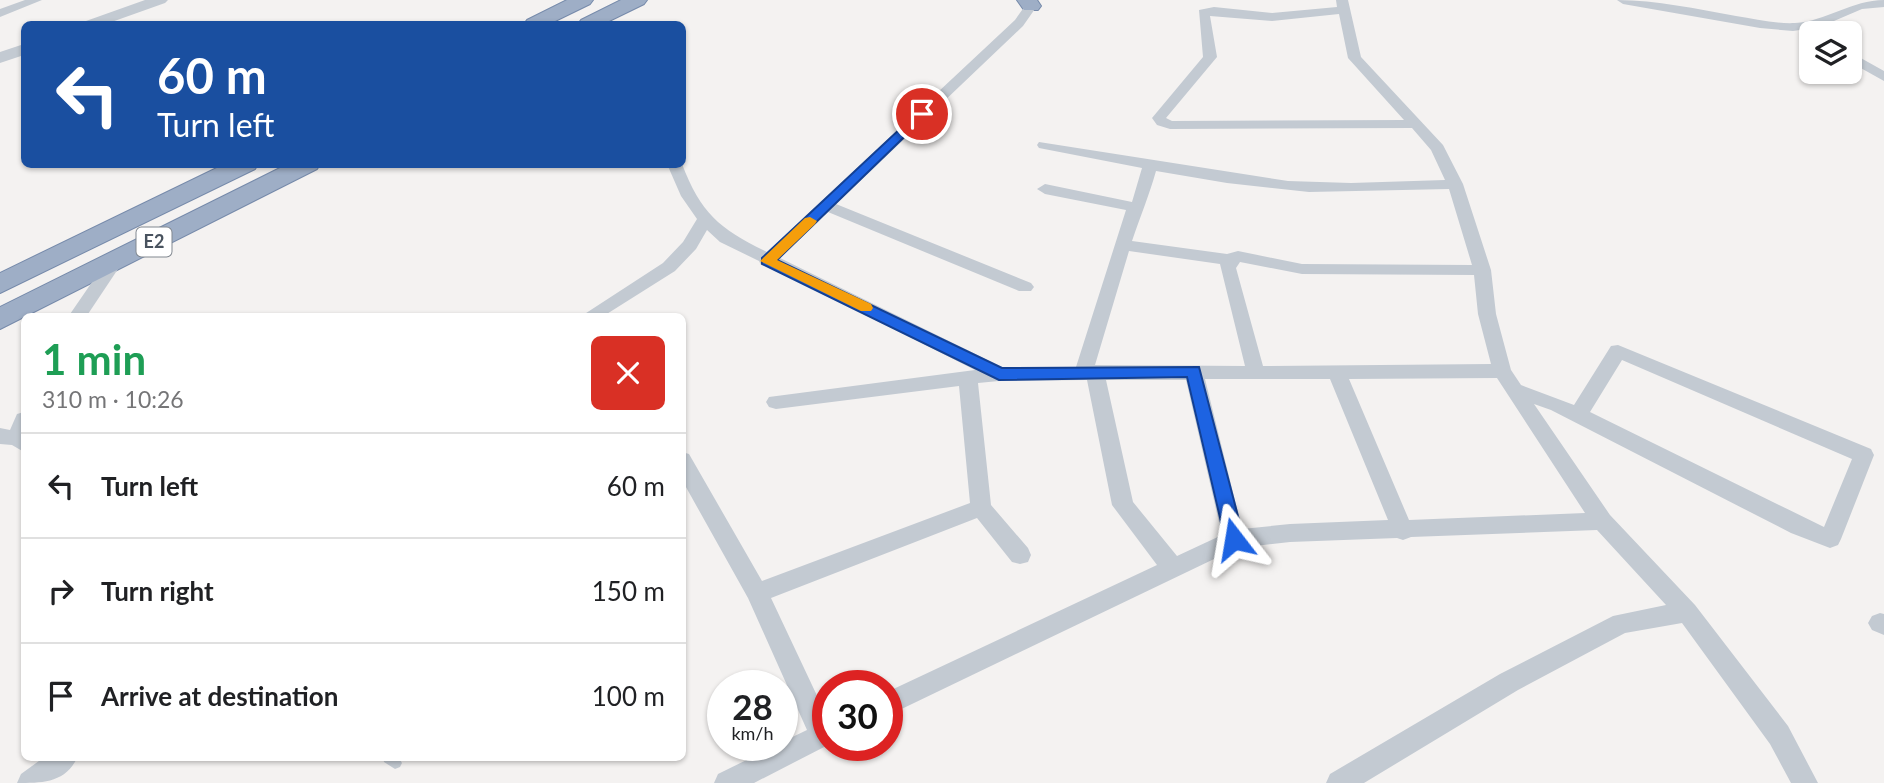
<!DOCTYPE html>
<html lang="en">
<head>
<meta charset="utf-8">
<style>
	body { margin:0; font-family:Lato,sans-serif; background:#f6f6f6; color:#202124; height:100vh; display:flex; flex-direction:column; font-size:26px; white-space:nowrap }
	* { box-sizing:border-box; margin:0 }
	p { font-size:23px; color:#757577 }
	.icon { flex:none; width:38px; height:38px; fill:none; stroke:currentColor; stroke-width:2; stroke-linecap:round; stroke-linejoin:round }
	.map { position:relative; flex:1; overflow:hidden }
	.side { position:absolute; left:21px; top:313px; width:665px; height:448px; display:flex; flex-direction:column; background:#fff; border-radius:10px; box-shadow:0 2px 5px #0004 }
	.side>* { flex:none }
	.hud { position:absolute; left:21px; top:21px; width:665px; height:147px; border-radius:10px; box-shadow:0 2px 5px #0004; background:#1a4fa0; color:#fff; overflow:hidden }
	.fabs { position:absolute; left:1799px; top:21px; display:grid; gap:14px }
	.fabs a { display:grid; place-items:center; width:63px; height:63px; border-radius:10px; background:#fff; box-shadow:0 2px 5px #0004; font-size:35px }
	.speed { position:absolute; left:707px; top:670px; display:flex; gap:14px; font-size:35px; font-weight:700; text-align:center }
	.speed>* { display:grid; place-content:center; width:91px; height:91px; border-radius:50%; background:#fff; box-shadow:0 2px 5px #0004; line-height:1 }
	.speed small { font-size:18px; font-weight:400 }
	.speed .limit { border:10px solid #d22; background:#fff; color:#111 }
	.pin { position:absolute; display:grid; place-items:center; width:60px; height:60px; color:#fff; margin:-30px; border:4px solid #fff; border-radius:50%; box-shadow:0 2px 7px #0007 }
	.me { position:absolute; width:77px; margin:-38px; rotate:346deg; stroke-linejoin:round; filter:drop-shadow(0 0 5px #0008) }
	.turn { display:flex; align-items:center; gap:24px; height:147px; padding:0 21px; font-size:32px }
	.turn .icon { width:91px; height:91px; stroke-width:2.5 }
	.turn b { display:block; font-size:49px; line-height:60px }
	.round { display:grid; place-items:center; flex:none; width:74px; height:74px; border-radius:10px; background:#f6f6f6 }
	.head { display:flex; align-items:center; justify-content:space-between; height:119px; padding:0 21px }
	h1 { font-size:42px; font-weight:700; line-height:52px; color:#1e9e55 }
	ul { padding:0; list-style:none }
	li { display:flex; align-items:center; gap:21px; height:105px; padding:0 21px; border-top:2px solid #e0e0e0 }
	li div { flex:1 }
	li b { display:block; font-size:26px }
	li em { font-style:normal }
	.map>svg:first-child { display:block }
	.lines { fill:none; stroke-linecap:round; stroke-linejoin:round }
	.trunk-casing { stroke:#768aaa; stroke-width:2 }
	.service { fill:#c3cad2; fill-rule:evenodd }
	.minor { fill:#c3cad2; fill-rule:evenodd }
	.tertiary { fill:#c3cad2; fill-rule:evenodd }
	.trunk { fill:#9eaec6; fill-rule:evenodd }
	.route { fill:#1d63e2; stroke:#134093; stroke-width:2 }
	.slow { fill:#f59e0b }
	.labels { text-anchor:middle; stroke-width:6; stroke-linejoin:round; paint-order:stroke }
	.shield { fill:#fff; stroke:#80878f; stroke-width:2 }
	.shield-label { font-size:18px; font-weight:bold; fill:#49535f }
</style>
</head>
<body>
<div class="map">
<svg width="1884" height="783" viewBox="0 0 1884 783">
	<rect width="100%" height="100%" fill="#f4f2f1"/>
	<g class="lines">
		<g class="trunk-casing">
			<path id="trunk" d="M567,0h26l-3,4 -41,20h-25l3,-4z
				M621,0h26l-3,4 -41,20h-25l3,-4z
				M1017,0h20l4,6 -3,4h-14z
				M225,164h33l-3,5 -255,124v-20z
				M288,164h32l-3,5 -317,160v-22z"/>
		</g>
		<path class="service" d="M383,758h16l3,5 -2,4 -5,2 -11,-7z"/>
		<path class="minor" d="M25,0h17l-42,17v-8z
			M1336,0h12l13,57 82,88 20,39 28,86 5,44 15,56 10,15 53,20 37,-59 7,-1 253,104 3,6 -33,84 -3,6 -8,3 -39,-15 -240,-123 -17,-6 76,111 85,90 93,121 30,57h-27l-21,-39 -88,-121 -57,10 -107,57 -154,93h-38l4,-9 170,-100 113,-58 53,-11 -69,-75 -186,7 -8,3 -6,-2 -107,4 -53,6 -350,168v-24l270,-127 -45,-60 -25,-125 -88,1 -21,2 13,122 37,43 3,7 -3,7 -8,2 -8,-2 -35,-44 -206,80 57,121v26l-74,38h-40l4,-9 57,-28h7v-4l25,-12 -59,-132 -66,-118v-28l7,2 73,127 208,-78 -11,-117 -183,23 -7,-2 -3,-5 3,-5 206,-27 -207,-104 -7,-1 -2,-4 -39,-19 -13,-12 -11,19 -21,22 -73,46h-22l83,-54 20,-21 14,-23 -16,-23 -14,-32h15c19,50 38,65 85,88l248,-232 12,-17h8l2,3 -14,20 -187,178 195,79 3,4 -3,4h-12l-191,-79 -48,46 222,109h74l50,-157 -81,-16 -8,-5 8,-5 87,18 10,-34 -103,-20 -2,-3 2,-3 249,39 63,2 94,-3 -14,-30 -19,-22 -242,1 -13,-4 -5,-7 51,-61 -4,-47 15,-3 58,6 65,-6zM1339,14l9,44 56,62 -232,1 -6,-3 51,-61 -7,-41 62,5zM1156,171l71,12 82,9 140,-3 23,76 -170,-1 -64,-13 -11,3 -95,-13c8,-24 17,-45 24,-70zM1129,251l91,13 25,102 -150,-1zM1240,262l62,12 172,1 4,39 13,50 -228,2 -27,-98zM1622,360l230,99 -28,68 -234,-115zM1497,378l88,135 -176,7 -60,-141zM1205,379h125l58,141 -98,4 -48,5zM1106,380h80l36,155 -45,21 -44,-54z
			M1617,0c40,0 79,9 119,16 19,3 40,8 59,7 32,-2 57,-23 89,-23v7l-22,2 -42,18 -27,4 -33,-3 -137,-24z
			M1850,52l34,19v10l-34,-19z
			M116,255l8,5 -38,57h-18l42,-61z
			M24,412v40l-12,-7 -12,-1v-16l10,2 7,-16z
			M1880,613l4,1v21l-12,-5 -4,-7 4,-7z
			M43,758h34c-12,25 -35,25 -60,25l4,-9z"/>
		<path class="tertiary" d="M145,0h23l-3,3 -59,21h-22l2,-3z
			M24,44v11l-24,8v-11z"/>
		<use href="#trunk" class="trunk"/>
	</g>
	<path class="route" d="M918,112l10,2 -151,146 225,108 197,-1 45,172 -3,5 -7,2 -6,-2 -3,-5 -38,-162 -188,3 -237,-116v-6z"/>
	<path class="slow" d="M810,217l7,4 -2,3 -38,36 94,44 2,4 -2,3h-10l-101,-50 45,-43z"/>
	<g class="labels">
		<rect class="shield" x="136.5" y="227.5" width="35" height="29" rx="5"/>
		<g class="shield-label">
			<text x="154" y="248">E2</text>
		</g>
	</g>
</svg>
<div class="fabs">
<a><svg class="icon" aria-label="layers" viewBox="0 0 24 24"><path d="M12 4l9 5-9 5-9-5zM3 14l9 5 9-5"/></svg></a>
</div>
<div class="speed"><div>28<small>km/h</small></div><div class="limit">30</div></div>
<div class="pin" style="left:922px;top:114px;background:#d93025"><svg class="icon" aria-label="arrive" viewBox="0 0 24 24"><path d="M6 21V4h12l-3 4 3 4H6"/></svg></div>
<svg class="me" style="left:1234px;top:539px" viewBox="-20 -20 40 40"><path d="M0-17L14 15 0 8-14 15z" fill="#1d63e2" stroke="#fff" stroke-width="4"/></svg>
<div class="hud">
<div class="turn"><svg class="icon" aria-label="left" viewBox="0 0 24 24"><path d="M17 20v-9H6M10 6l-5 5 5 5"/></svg><div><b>60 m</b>Turn left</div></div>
</div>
<section class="side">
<div class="head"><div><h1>1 min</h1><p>310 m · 10:26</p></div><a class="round" style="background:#d93025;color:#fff"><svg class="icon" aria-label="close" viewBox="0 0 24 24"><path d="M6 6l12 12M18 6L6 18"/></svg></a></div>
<ul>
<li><svg class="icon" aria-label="left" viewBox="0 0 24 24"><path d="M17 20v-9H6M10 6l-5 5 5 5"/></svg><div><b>Turn left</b></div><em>60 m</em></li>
<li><svg class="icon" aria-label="right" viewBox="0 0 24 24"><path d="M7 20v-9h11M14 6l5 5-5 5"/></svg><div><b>Turn right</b></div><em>150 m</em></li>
<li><svg class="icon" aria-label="arrive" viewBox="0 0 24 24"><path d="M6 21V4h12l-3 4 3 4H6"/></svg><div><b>Arrive at destination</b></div><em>100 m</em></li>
</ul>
</section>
</div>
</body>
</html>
